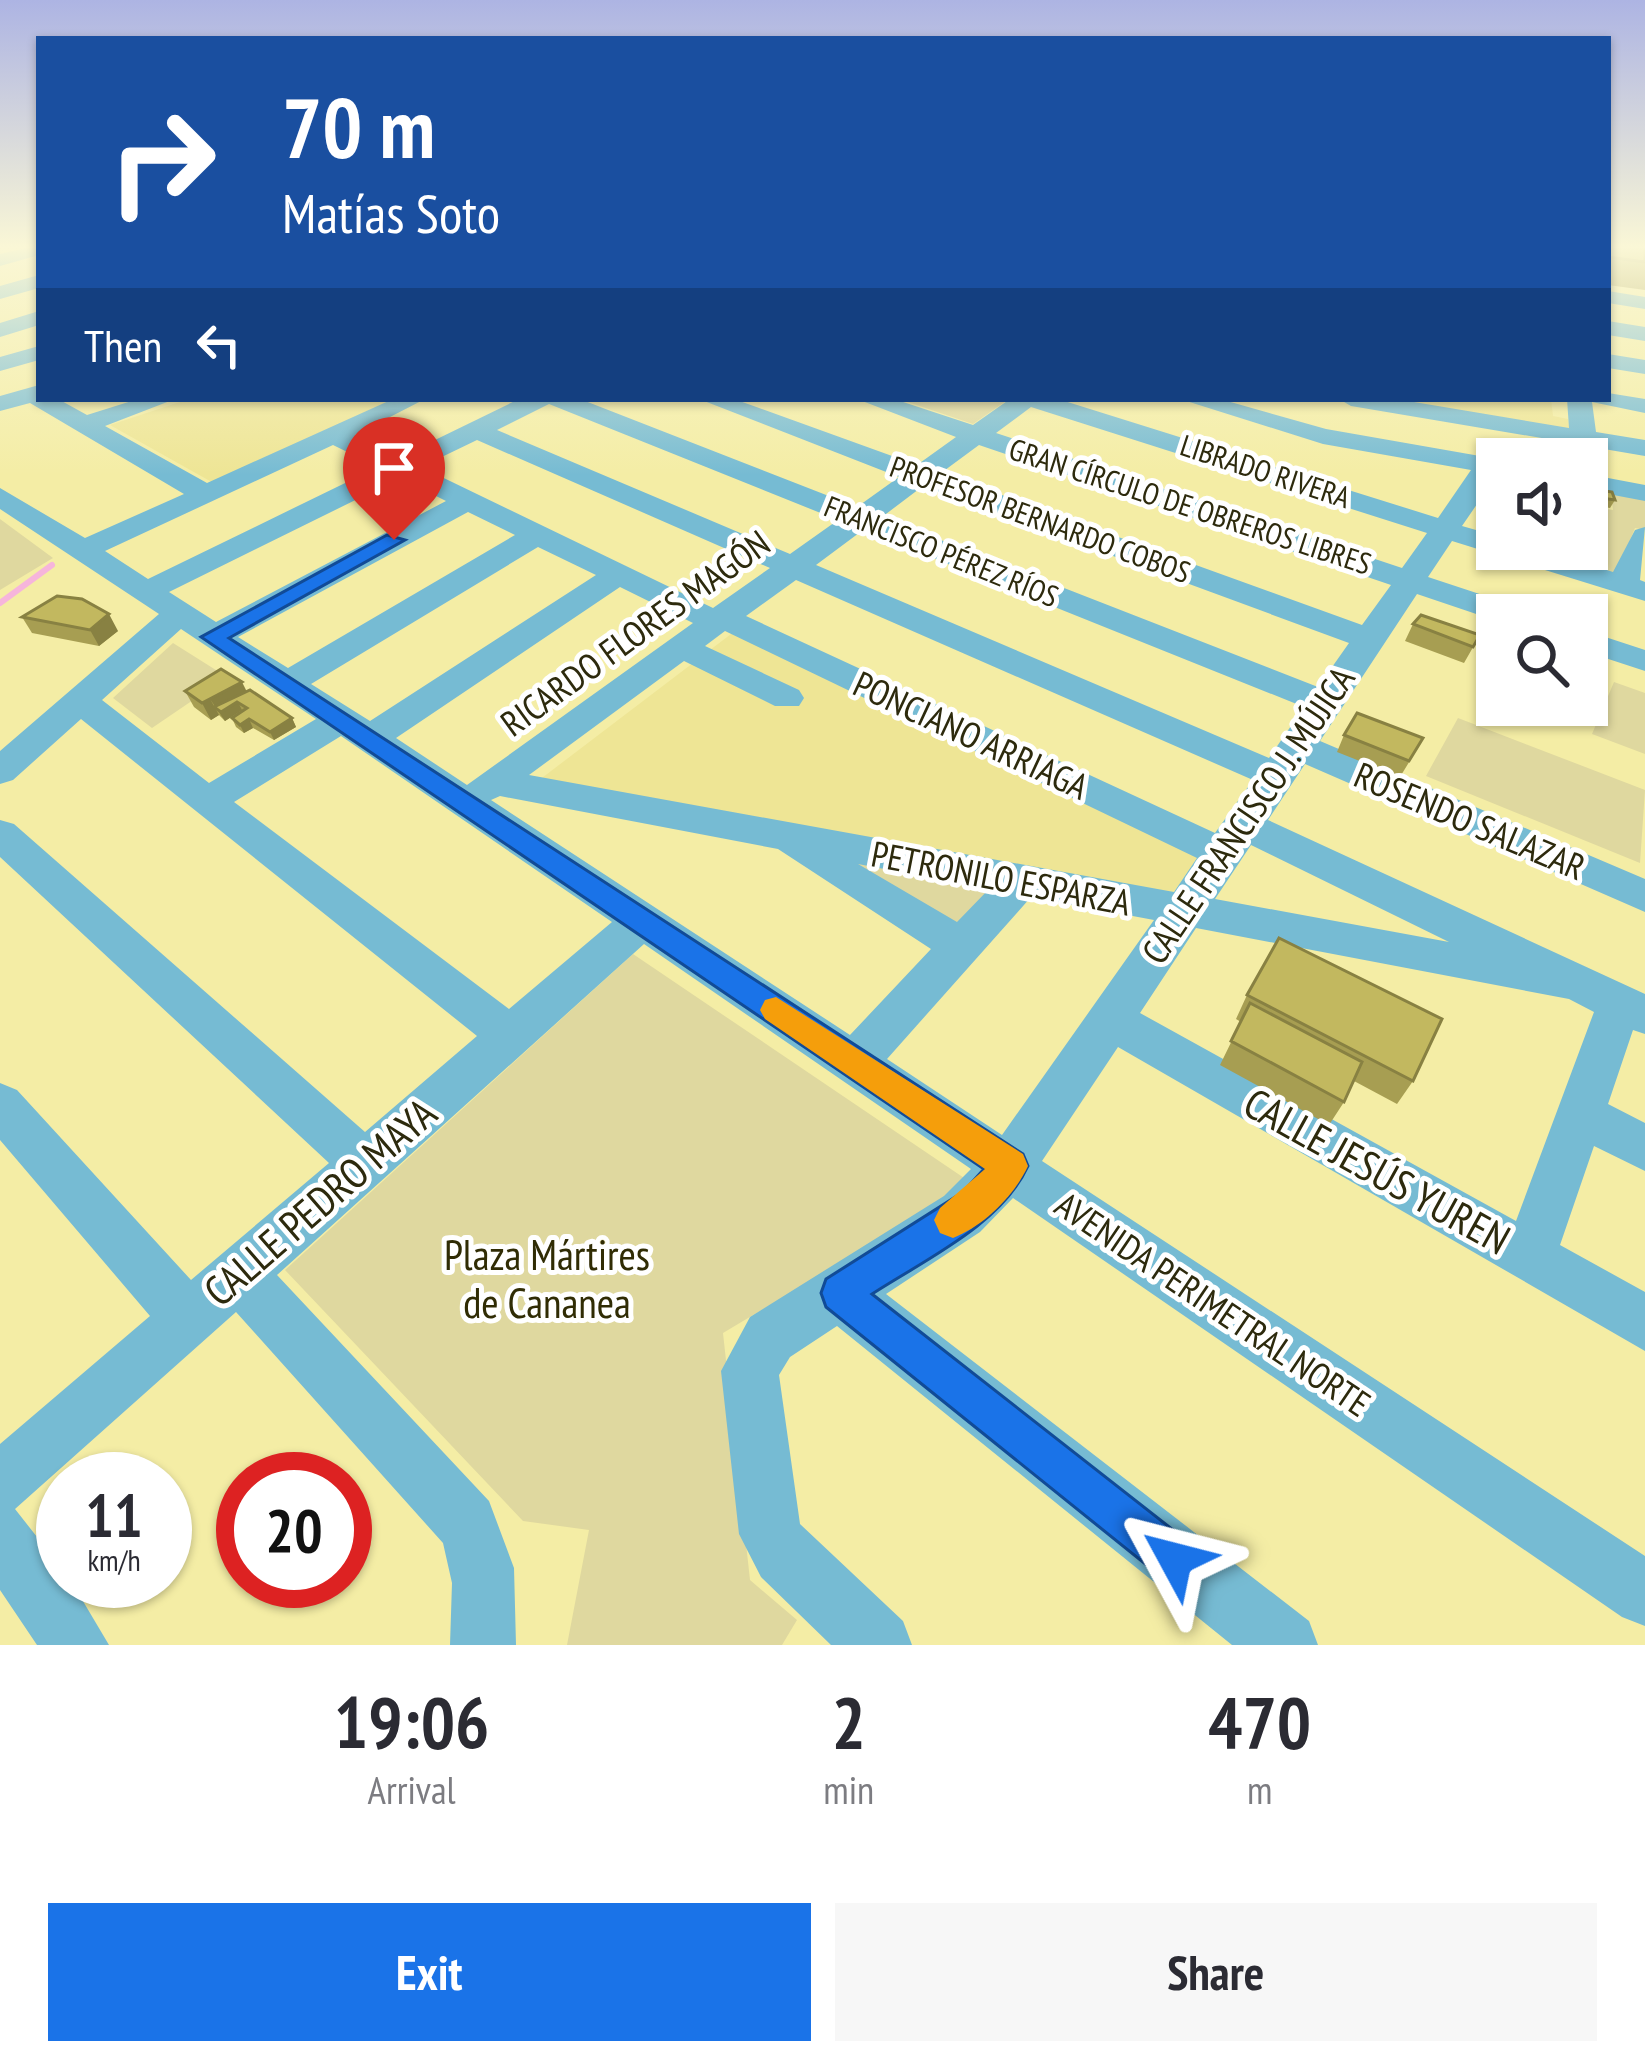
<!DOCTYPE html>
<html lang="en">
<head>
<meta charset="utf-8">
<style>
	body { margin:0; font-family:"PT Sans Narrow",sans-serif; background:#f7f7f7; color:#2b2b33; height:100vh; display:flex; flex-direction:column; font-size:45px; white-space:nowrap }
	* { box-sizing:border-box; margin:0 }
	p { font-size:39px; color:#7c7c81 }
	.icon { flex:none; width:66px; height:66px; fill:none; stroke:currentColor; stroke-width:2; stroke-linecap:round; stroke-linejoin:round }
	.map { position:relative; height:1645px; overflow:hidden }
	.drawer { display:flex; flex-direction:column; background:#fff; flex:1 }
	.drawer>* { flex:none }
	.banner { position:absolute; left:36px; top:36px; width:1575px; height:366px; border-radius:0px; box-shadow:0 3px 9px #0004; background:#1a4fa0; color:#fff; overflow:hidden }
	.fabs { position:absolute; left:1476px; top:438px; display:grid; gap:24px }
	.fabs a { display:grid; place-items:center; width:132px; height:132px; border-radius:0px; background:#fff; box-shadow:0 3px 9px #0004; font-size:60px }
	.speed { position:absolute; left:36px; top:1452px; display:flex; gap:24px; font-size:60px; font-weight:700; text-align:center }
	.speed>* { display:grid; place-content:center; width:156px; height:156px; border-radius:50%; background:#fff; box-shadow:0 3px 9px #0004; line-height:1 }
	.speed small { font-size:30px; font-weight:400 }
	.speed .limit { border:18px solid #d22; background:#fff; color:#111 }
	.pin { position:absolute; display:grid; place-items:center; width:102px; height:102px; color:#fff; margin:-123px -51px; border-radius:50% 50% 50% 0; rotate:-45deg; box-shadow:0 0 12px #0007 }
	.pin .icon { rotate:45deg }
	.me { position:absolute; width:132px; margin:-66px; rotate:308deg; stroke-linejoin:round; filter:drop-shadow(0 0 9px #0008) }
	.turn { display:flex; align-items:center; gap:42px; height:252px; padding:0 48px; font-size:54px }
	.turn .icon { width:156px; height:156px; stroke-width:2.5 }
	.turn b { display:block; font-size:84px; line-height:102px }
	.then { display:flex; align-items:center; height:114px; padding:0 48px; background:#0003; gap:24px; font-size:45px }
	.eta { display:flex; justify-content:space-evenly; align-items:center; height:204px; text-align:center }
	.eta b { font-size:72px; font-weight:700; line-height:84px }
	.primary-button { display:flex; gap:24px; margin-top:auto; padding:24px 48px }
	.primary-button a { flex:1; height:138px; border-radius:0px; background:#1a73e8; color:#fff; font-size:48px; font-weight:700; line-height:138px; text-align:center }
	.primary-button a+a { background:#f7f7f7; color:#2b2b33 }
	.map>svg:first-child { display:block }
	.built { fill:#eee595 }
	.green { fill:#dfd89f }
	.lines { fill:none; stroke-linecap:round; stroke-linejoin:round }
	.stream { stroke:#f6b5db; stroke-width:6 }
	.minor { fill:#76bbd3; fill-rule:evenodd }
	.wall { fill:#a79e52 }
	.shaded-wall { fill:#888142 }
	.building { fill:#c2b85f; stroke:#888142; stroke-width:3 }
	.route { fill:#1a73e8; stroke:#114b97; stroke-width:3 }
	.slow { fill:#f59e0b }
	.labels { text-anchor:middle; stroke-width:10; stroke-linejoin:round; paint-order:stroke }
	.far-street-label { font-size:30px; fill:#2d2a0d; stroke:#fff }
	.street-label { font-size:36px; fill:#2d2a0d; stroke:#fff }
	.near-street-label { font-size:42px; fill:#2d2a0d; stroke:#fff }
	.near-park-label { font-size:42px; fill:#302c04; stroke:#fff }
</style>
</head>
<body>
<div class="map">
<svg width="1645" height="1645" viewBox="0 0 1645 1645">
	<rect width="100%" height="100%" fill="#f4eda5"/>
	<path class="built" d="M189,399h194l10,4 -176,82 -107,-60z
		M1374,399h177l2,17 15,3 2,12z
		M735,631l465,224 -34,48 -632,-119z"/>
	<path class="green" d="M899,399h110l-36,25z
		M1611,494l34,6v30l-10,-2 -20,49 -89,-28h61v-43l26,4z
		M0,519l53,39 -53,32z
		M173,643l54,34 -75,51 -39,-30z
		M1614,682l31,11v61l-53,-20z
		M1458,718l187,72 -5,73 -214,-87z
		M815,850l192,37 -44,46z
		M633,954l340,230 -250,149 27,247 47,40 -15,25h-215l22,-115 -66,-9 -238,-251z"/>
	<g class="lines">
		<path class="stream" d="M0,603l52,-38"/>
		<path class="minor" d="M39,245v10l-39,11v-12z
			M39,275v13l-39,11v-13z
			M1608,291l37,6v12l-37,-6z
			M39,311v14l-39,12v-14z
			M1608,321l37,6v14l-37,-6z
			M39,346v14l-39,11v-14z
			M1608,354l37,6v14l-37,-6z
			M39,385v14h19l29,16 51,-16h37l-70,27 102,57 186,-84h32l-70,36 45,22 119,-58h61l277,108 42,-30 -200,-78h35l183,66 39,-28 -99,-38h37l79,26 37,-26h48l380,119 33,-48 -148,-26 -143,-45h40l106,30 171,30v16l-35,51 35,10v13h42l74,23 22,-42 10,-3 -5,53 5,2v19l-193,-60 -24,36 94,31 5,7h-30v6l-80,-27 -97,147 325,138v33l-340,-148 -37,56 377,174v40l-12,-4 -25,74 37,19v48l-51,-25 -34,99 85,47v59l-527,-304 -76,114 603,395v70l-23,-9 -609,-419 -33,34 -94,62 423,327 9,24h-86l-395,-319 -47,31 -11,18 21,149 103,97 9,24h-81l-70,-68 -22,-43 -18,-163 29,-54 194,-121 27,-27 -327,-225 -367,331 212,226 25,67 2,77h-66l2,-62 -9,-40 -207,-231 -221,197 48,61v11h8l38,64h-72l-37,-55v-146l150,-128 -150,-176v-57l17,7 174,190 138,-117 -329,-306v-37l14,4 351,308 112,-96 -396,-317 -68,61 -13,4v-33l159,-137 -159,-105v-21l85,50 99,-44 -154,-91 -30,8v-15zM549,404l289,116 -48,34 -293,-124zM1031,407l396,126 -25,35 -406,-135zM477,440l293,128 -57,40 -292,-141zM333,445l45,22 -230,112 -43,-28zM979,445l412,140 -29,40 -421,-152zM400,478l46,23 -230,121 -47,-30zM923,486l426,157 -31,44 -436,-170zM468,512l47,23 -227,133 -50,-31zM863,530l441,177 -35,51 -453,-193zM538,547l58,28 -226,146 -59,-37zM796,580l457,200 -38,53 -469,-217zM620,587l73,36 -226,162 -71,-47zM181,629l135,90 -107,64 -107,-83zM725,631l472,227 -23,34 -645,-117 155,-114 91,45h24l5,-8 -5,-8 -94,-44zM341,736l16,11 255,175 -103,87 -275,-207zM500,796l278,53 153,100 -81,86 -359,-235zM1251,845l198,97 -234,-43zM858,864l131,25 -32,33zM1031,897l123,23 -152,215 -115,-76zM1196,928l373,71 25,13 -78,209 -376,-208z
			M1608,393l37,6v14l-53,-11 4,30 49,8v16l-47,-8 1,11 -12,8v-8h-14l-2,-16 -220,-37 -12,-7h57l173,29 -2,-29h41z
			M1587,474l58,11v16l-58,-11z
			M1587,631l58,19v21l-58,-19z"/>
	</g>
	<path class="wall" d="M1608,245h37v45l-37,-5z
		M1587,488l28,12 -5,8 -23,-4z
		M22,617l96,14 -19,15 -67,-13z
		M1413,624l67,11 -16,28 -59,-22z
		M185,691h61l46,27 4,9 -22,13 -21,-12 -9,5 -8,-6 -4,-9 11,-7 -1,-1 -17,11 -6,-6 -8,5 -17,-13z
		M1344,735l70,19 -14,23 -63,-25z
		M1247,995l166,86 -16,23 -43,-23 -10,21 -15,23 -109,-60 21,-43 -5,-3z"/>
	<path class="shaded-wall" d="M109,614l9,17 -19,15 -9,-16z
		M242,682l8,16 -11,6 3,6 -17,11 -15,-22z
		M210,699l9,16 -8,5 -9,-17z
		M292,718l4,9 -22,13 -4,-8z
		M249,719l4,9 -9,5 -4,-8z"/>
	<path class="building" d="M1608,245h37v17l-37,-5z
		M1587,488l25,4 3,8 -28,-4z
		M57,596l25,3 27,15 -19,16 -68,-13z
		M1421,615l59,20 -7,12 -60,-23z
		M221,669l21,13 -40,21 -17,-12z
		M250,690l42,28 -22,14 -21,-13 -9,6 -8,-7 15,-10 -10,-6 -16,10 -7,-5z
		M1357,713l66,25 -14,23 -65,-26z
		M1279,938l163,81 -29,62 -166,-86z
		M1250,1003l112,59 -18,40 -113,-61z"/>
	<linearGradient id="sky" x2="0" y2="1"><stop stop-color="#adb4e3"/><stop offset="0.52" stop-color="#faf7d6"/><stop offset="1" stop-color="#faf7d6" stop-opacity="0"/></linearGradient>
	<rect width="1645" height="475" fill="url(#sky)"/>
	<path class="route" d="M387,535l18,5 -176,98 794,516 5,12c-27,59 -104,94 -156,128l319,250 6,15 -6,16 -16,7 -16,-7 -333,-268 -5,-14 5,-14 137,-87 21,-23 -783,-532z"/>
	<path class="slow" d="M776,997l247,157 5,12c-14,30 -44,60 -75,72l-13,-5 -6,-13 6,-12 45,-39 -220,-150 -5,-9 5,-10z"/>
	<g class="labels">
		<g class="far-street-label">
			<text transform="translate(1265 472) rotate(18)" y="10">LIBRADO RIVERA</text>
			<text transform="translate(1190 507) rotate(18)" y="10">GRAN CÍRCULO DE OBREROS LIBRES</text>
			<text transform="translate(1040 520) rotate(20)" y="10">PROFESOR BERNARDO COBOS</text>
			<text transform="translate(941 552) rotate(22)" y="10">FRANCISCO PÉREZ RÍOS</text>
		</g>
		<g class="street-label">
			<text transform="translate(635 633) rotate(-36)" y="13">RICARDO FLORES MAGÓN</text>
			<text transform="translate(971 735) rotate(25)" y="13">PONCIANO ARRIAGA</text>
			<text transform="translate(1248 815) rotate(-56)" y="13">CALLE FRANCISCO J. MÚJICA</text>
			<text transform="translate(1470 821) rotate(23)" y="13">ROSENDO SALAZAR</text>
			<text transform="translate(1001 878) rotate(11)" y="13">PETRONILO ESPARZA</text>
			<text transform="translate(1213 1304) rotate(34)" y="13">AVENIDA PERIMETRAL NORTE</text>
		</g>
		<g class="near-street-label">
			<text transform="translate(1377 1171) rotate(29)" y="15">CALLE JESÚS YUREN</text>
			<text transform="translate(320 1202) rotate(-41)" y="15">CALLE PEDRO MAYA</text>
		</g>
		<g class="near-park-label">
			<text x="547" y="1270">Plaza Mártires<tspan x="547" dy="48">de Cananea</tspan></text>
		</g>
	</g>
</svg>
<div class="fabs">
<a><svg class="icon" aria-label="sound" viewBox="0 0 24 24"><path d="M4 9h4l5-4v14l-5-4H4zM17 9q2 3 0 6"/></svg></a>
<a><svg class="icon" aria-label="search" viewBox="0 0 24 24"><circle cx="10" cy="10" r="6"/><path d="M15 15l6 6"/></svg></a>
</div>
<div class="speed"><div>11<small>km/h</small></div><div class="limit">20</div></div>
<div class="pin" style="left:394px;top:540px;background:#d93025"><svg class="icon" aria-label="arrive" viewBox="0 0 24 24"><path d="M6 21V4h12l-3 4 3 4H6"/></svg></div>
<svg class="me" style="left:1175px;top:1559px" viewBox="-20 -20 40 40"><path d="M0-17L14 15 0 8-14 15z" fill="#1a73e8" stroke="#fff" stroke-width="4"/></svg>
<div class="banner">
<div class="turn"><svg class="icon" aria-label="right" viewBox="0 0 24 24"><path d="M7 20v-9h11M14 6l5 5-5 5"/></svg><div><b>70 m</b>Matías Soto</div></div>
<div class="then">Then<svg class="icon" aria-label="left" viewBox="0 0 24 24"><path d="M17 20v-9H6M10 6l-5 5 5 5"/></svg></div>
</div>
</div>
<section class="drawer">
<div class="eta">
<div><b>19:06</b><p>Arrival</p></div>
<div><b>2</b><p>min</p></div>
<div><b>470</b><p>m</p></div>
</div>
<div class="primary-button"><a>Exit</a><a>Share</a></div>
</section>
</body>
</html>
